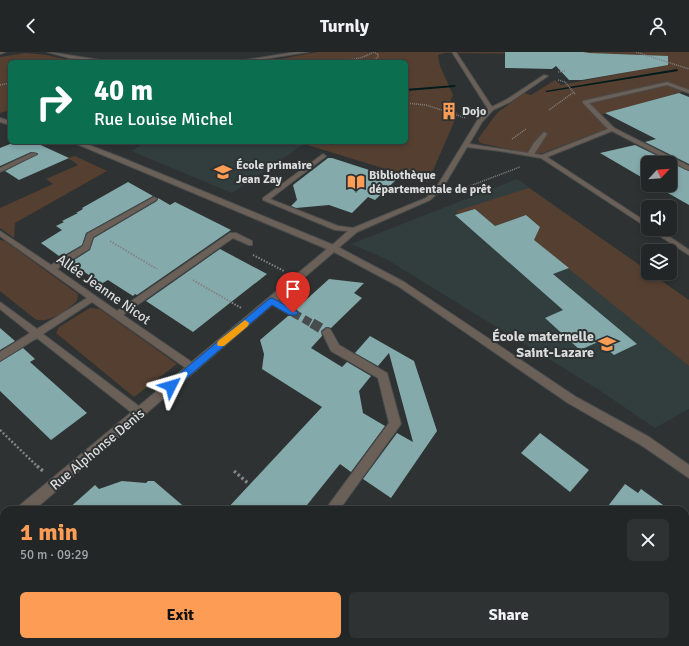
<!DOCTYPE html>
<html lang="en">
<head>
<meta charset="utf-8">
<style>
	body { margin:0; font-family:Signika,sans-serif; background:#2e3232; color:#f1f3f6; height:100vh; display:flex; flex-direction:column; font-size:15px; white-space:nowrap }
	* { box-sizing:border-box; margin:0 }
	p { font-size:13px; color:#a2a5a7 }
	.icon { flex:none; width:22px; height:22px; fill:none; stroke:currentColor; stroke-width:2; stroke-linecap:round; stroke-linejoin:round }
	.map { position:relative; flex:1; overflow:hidden }
	.drawer { position:absolute; left:0px; top:454px; width:689px; height:140px; display:flex; flex-direction:column; background:#222626; border-radius:12px 12px 0 0; box-shadow:0 2px 6px #0003,0 0 0 1px #3f4343 }
	.drawer>* { flex:none }
	.hud { position:absolute; left:8px; top:8px; width:400px; height:84px; border-radius:6px; box-shadow:0 2px 6px #0003,0 0 0 1px #3f4343; background:#0b6e4f; color:#fff; overflow:hidden }
	.needle { width:26px; rotate:64deg }
	.fabs { position:absolute; left:641px; top:104px; display:grid; gap:8px }
	.fabs a { display:grid; place-items:center; width:36px; height:36px; border-radius:6px; background:#222626; box-shadow:0 2px 6px #0003,0 0 0 1px #3f4343; font-size:20px }
	.pin { position:absolute; display:grid; place-items:center; width:34px; height:34px; color:#fff; margin:-41px -17px; border-radius:50% 50% 50% 0; rotate:-45deg; box-shadow:0 0 4px #0007 }
	.pin .icon { rotate:45deg }
	.me { position:absolute; width:44px; margin:-22px; rotate:50deg; stroke-linejoin:round; filter:drop-shadow(0 0 3px #0008) }
	.turn { display:flex; align-items:center; gap:14px; height:84px; padding:0 20px; font-size:18px }
	.turn .icon { width:52px; height:52px; stroke-width:2.5 }
	.turn b { display:block; font-size:28px; line-height:34px }
	.round { display:grid; place-items:center; flex:none; width:42px; height:42px; border-radius:6px; background:#2e3232 }
	.summary { display:flex; align-items:center; justify-content:space-between; height:68px; padding:0 20px }
	h1 { font-size:24px; font-weight:700; line-height:30px; color:#fd9d55 }
	.cta { display:flex; gap:8px; margin-top:auto; padding:8px 20px }
	.cta a { flex:1; height:46px; border-radius:6px; background:#fd9d55; color:#111; font-size:16px; font-weight:700; line-height:46px; text-align:center }
	.cta a+a { background:#2e3232; color:#f1f3f6 }
	header { display:flex; justify-content:space-between; align-items:center; height:52px; padding:0 20px; background:#222626; font-size:18px; font-weight:700 }
	.map>svg:first-child { display:block }
	.built { fill:#323d3e }
	.green { fill:#553f30 }
	.lines { fill:none; stroke-linecap:round; stroke-linejoin:round }
	.stream { fill:#001b1c; fill-rule:evenodd }
	.building { fill:#84aaac }
	.street-tunnel-far1 { stroke:#484c4c; stroke-width:8; stroke-dasharray:8 4; stroke-linecap:butt }
	.street-tunnel { stroke:#484c4c; stroke-width:10; stroke-dasharray:10 5.5; stroke-linecap:butt }
	.lane-casing { stroke:#4a4d4d; stroke-width:2 }
	.street-casing { stroke:#4a4d4d; stroke-width:2 }
	.path-far3 { stroke:#808383; stroke-width:1.5; stroke-dasharray:1 1; stroke-linecap:butt }
	.path-far2 { stroke:#808383; stroke-width:2; stroke-dasharray:1.5 1.5; stroke-linecap:butt }
	.path-far1 { stroke:#808383; stroke-width:2.5; stroke-dasharray:2 2; stroke-linecap:butt }
	.path { stroke:#808383; stroke-width:3.5; stroke-dasharray:2.5 2.5; stroke-linecap:butt }
	.lane { fill:#6b6058; fill-rule:evenodd }
	.street { fill:#6b6058; fill-rule:evenodd }
	.route { fill:#1a73e8; stroke:#114b97 }
	.slow { fill:#f59e0b }
	.labels { text-anchor:middle; stroke-width:4; stroke-linejoin:round; paint-order:stroke }
	.far-poi-label { font-size:12px; font-weight:bold; fill:#dbdddd; stroke:#2e3232; text-anchor:start }
	.street-label { font-size:14px; fill:#dbdddd; stroke:#2e3232 }
	.poi-label { font-size:14px; font-weight:bold; fill:#dbdddd; stroke:#2e3232; text-anchor:end }
</style>
</head>
<body>
<header><svg class="icon" aria-label="back" viewBox="0 0 24 24"><path d="M15 5l-7 7 7 7"/></svg>Turnly<svg class="icon" aria-label="person" viewBox="0 0 24 24"><circle cx="12" cy="8" r="4"/><path d="M4 21q1-7 8-7t8 7"/></svg></header>
<div class="map">
<svg width="689" height="594" viewBox="0 0 689 594">
	<rect width="100%" height="100%" fill="#2e3232"/>
	<path class="built" d="M146,90h157l1,2 -72,49 -101,-42z
		M517,127l131,92v2h2l39,27v109l-34,19 -59,-40 -210,-129 -35,-15z"/>
	<path class="green" d="M317,0h372v38l-93,26 10,7v6l-63,24 -9,1 -50,-10 -4,-1 -2,-4 19,-26 27,-20 7,2 24,-15 6,5 94,-18 -24,-12 -186,-2 -7,2 2,11 13,29 -5,12 10,6 -30,69 -124,-38 -1,-2h103v-80h-142z
		M26,1l20,2 32,7h-68v48l-10,3v-56z
		M75,104l32,15 -92,52 -1,15 -14,-10v-20l53,-24 -7,-5 32,-14 -10,-7z
		M529,136l119,83v2h2l39,27v66l-162,-131 11,-4 2,-4 -14,-12 -31,11 -20,-17 -16,5 -3,-3z
		M0,188l5,1 73,53 -1,7c-9,8 -29,24 -42,18l-35,-28z
		M90,256l10,1 77,55 -43,33 -78,-64 3,-6z"/>
	<g class="lines">
		<path class="stream" d="M677,17l1,2 -131,21 -2,-1z
			M455,33l1,1 -2,1 -48,4v-2z"/>
	</g>
	<path class="building" d="M505,0h78l6,1 79,3v9l-86,15h-13l-13,-14 -4,3 -47,-1z
		M679,41l10,4v67l-44,-22 11,-3 -51,-26z
		M15,90h19l35,16 -50,22 -14,-9 33,-17 -1,-1 -6,-1 -31,14v-18z
		M635,93l54,26v34l-35,-20h16v-22h-22v18l-48,-28z
		M328,106h4l65,21 -22,21 -7,-3 -16,16 -23,-8 -33,3 -5,-2 6,-6 -4,-15z
		M128,130l25,14 -67,37 -4,12 -19,11 -1,-2 -3,2 -18,-13 21,-13 -6,-4 8,-4 -2,-1 16,-8h-2l7,-4 -1,-1z
		M158,146l12,7 5,-3 56,28 -94,65 -2,-1 -2,2 -25,-16 -7,4 -30,-22 19,-12 4,-12 63,-37z
		M475,157l20,17 31,-11 14,12 -6,13 35,28 -16,6 84,70 -23,11 -16,-13 -18,8 -35,-32 18,-8 -108,-95z
		M220,197l47,25 -74,58 -47,-31z
		M329,227l35,4 -10,10 8,5 -31,30 -5,-1 -5,4 1,5 -11,12 31,19 5,-5 24,14 -12,15 4,22 22,13 -34,46 -11,-8 -37,46h-77l96,-103 -60,-38 2,-15 -4,-14 28,-24h9l3,-3 -4,-4z
		M0,276l15,13 -15,9z
		M370,284l44,25 23,70 -46,67 -28,-19 34,-46 16,9 -24,-89 -11,13 -23,-13z
		M23,296l12,11 -5,3 57,51 -36,27 -51,-49v-29z
		M540,381l49,37 -19,22 -49,-39z
		M122,429l24,2 2,-2h6l34,29h-121l28,-25 4,4z
		M625,432l13,9 3,-4 29,21h-65z"/>
	<g class="lines">
		<path class="street-tunnel-far1" d="M293,261l20,11"/>
		<path class="street-tunnel" d="M312,271l15,9"/>
		<g class="lane-casing">
			<path id="lane" d="M452,0h4l36,55 14,-7 38,-25 4,1 -38,26 -17,8 -11,12 -13,22 59,9 6,-10 10,-11 3,2 -13,20 8,1 66,-26 -25,-26v-2l84,-19 22,8v3l-22,-8 -78,18 25,25 75,38v4l-3,-1 -74,-38 -65,26 101,66v5l-107,-70 -41,-7 -33,-4 -25,42 -12,11 -73,32 -21,18h-6l-1,-2 19,-17 -13,-1 -72,-30v-2l60,-44 3,2 -1,1 -55,42 68,27 15,2 73,-30 10,-10 41,-67 11,-12z
				M32,101l5,1 -37,18v-4z
				M154,145l3,2 -1,1 -63,37 -4,12 -32,20 60,42 113,-78h6l16,8v4h-3l-16,-7 -110,77 73,50 2,3 -2,3h-6l-98,-69 -49,32 101,76 1,3 -1,3 -4,1 -4,-1 -99,-78 -37,23v-9l30,-19 -30,-24v-7l37,27 50,-31 -87,-62v-5l51,34 32,-19 4,-12z
				M649,177h9l31,21v5z"/>
		</g>
		<g class="street-casing">
			<path id="street" d="M0,0h5l-5,2z
				M48,0l65,10 -44,-4z
				M296,0h12l-63,10h-12z
				M0,66l10,3v4l-10,-3z
				M72,90h9l39,15 216,89 68,36 172,115 73,40 40,28v13l-48,-33 -73,-42 -170,-117 -64,-34 -56,48 18,11 2,2 -2,2h-6l-18,-10 -238,205h-16l1,-4 308,-257z
				M327,276l3,1 9,16 48,28 14,51 -62,86h-14l64,-87 -11,-45 -47,-27 -9,-19z
				M4,468v16l-4,2v-16z
				M41,590h16v4h-16z
				M186,590h35l-2,4h-31z
				M297,590h16l2,4h-16z"/>
		</g>
		<path class="path-far3" d="M636,0l53,17
			M316,8c20,0 40,3 57,-8
			M371,10l7,-5v-3l-5,-2
			M558,20l8,-1
			M558,28l7,2 10,12
			M0,33l10,-2
			M406,51l20,2 40,13
			M549,58l25,-18
			M512,87l14,-10
			M454,140l66,-25"/>
		<path class="path-far2" d="M110,189l47,28
			M253,203l31,16
			M193,228l48,28"/>
		<path class="path-far1" d="M0,378l38,37"/>
		<path class="path" d="M37,414l6,5
			M234,419l15,13"/>
		<use href="#lane" class="lane"/>
		<use href="#street" class="street"/>
	</g>
	<path class="route" d="M272,246l24,13 2,2 -2,2h-6l-18,-10 -97,83h-7l-1,-2 1,-3 101,-84z"/>
	<path class="slow" d="M245,268l4,3 -1,3 -24,20h-6l-1,-2 1,-3z"/>
	<defs>
		<g id="building-bare" transform="scale(1.38)"><path d="M-4-6H4V6H1V3H-1V6H-4ZM-2.5-4.3h1.7v1.8h-1.7ZM.8-4.3h1.7v1.8H.8ZM-2.5-1h1.7V.8h-1.7ZM.8-1h1.7V.8H.8Z" fill="#fd9d55" stroke="#2e3232" stroke-width="2.5" paint-order="stroke"/></g>
		<g id="school-bare" transform="scale(1.38)"><path d="M0-5L7-2L0 1L-7-2ZM-4 1L0 2.5L4 1V4Q0 6-4 4Z" fill="#fd9d55" stroke="#2e3232" stroke-width="2.5" paint-order="stroke"/></g>
		<g id="library-bare" transform="scale(1.38)"><path d="M-6-4Q-3-5.5-.7-3.5V5Q-3 3-6 4ZM6-4Q3-5.5 .7-3.5V5Q3 3 6 4Z" fill="#fd9d55" stroke="#2e3232" stroke-width="2.5" paint-order="stroke"/></g>
	</defs>
	<g fill-rule="evenodd">
		<use href="#building-bare" x="449" y="59"/>
		<use href="#school-bare" x="223" y="120"/>
		<use href="#library-bare" x="356" y="130"/>
		<use href="#school-bare" x="607" y="292"/>
	</g>
	<g class="labels">
		<g class="far-poi-label">
			<text x="462" y="63">Dojo</text>
			<text x="236" y="117">École primaire<tspan x="236" dy="14">Jean Zay</tspan></text>
			<text x="369" y="127">Bibliothèque<tspan x="369" dy="14">départementale de prêt</tspan></text>
		</g>
		<g class="street-label">
			<text transform="translate(104 237) rotate(35)" y="5">Allée Jeanne Nicot</text>
			<text transform="translate(97 397) rotate(-40)" y="5">Rue Alphonse Denis</text>
		</g>
		<g class="poi-label">
			<text x="594" y="289">École maternelle<tspan x="594" dy="16">Saint-Lazare</tspan></text>
		</g>
	</g>
</svg>
<div class="fabs">
<a><svg class="needle" viewBox="-14 -14 28 28"><path d="M0-13l5 13h-10z" fill="#e53935"/><path d="M0 13l5-13h-10z" fill="#a2a5a7"/></svg></a>
<a><svg class="icon" aria-label="sound" viewBox="0 0 24 24"><path d="M4 9h4l5-4v14l-5-4H4zM17 9q2 3 0 6"/></svg></a>
<a><svg class="icon" aria-label="layers" viewBox="0 0 24 24"><path d="M12 4l9 5-9 5-9-5zM3 14l9 5 9-5"/></svg></a>
</div>
<div class="pin" style="left:293px;top:261px;background:#d93025"><svg class="icon" aria-label="arrive" viewBox="0 0 24 24"><path d="M6 21V4h12l-3 4 3 4H6"/></svg></div>
<svg class="me" style="left:171px;top:334px" viewBox="-20 -20 40 40"><path d="M0-17L14 15 0 8-14 15z" fill="#1a73e8" stroke="#fff" stroke-width="4"/></svg>
<div class="hud">
<div class="turn"><svg class="icon" aria-label="right" viewBox="0 0 24 24"><path d="M7 20v-9h11M14 6l5 5-5 5"/></svg><div><b>40 m</b>Rue Louise Michel</div></div>
</div>
<section class="drawer">
<div class="summary"><div><h1>1 min</h1><p>50 m · 09:29</p></div><a class="round"><svg class="icon" aria-label="close" viewBox="0 0 24 24"><path d="M6 6l12 12M18 6L6 18"/></svg></a></div>
<div class="cta"><a>Exit</a><a>Share</a></div>
</section>
</div>
</body>
</html>
